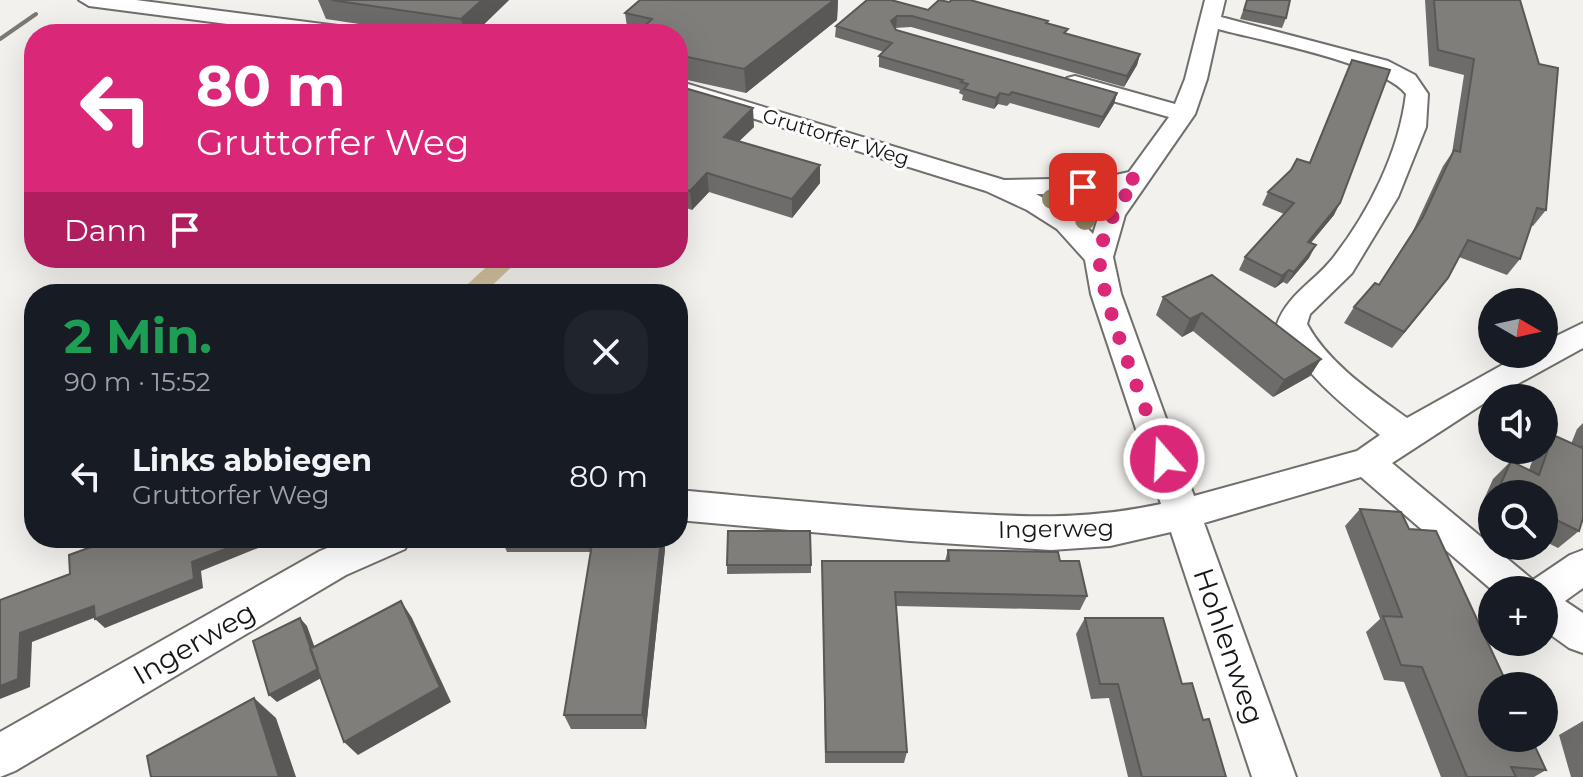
<!DOCTYPE html>
<html lang="de">
<head>
<meta charset="utf-8">
<style>
	body { margin:0; font-family:Montserrat,sans-serif; background:#20242c; color:#f1f3f6; height:100vh; display:flex; flex-direction:column; font-size:30px; white-space:nowrap }
	* { box-sizing:border-box; margin:0 }
	p { font-size:26px; color:#9ea1a6 }
	.icon { flex:none; width:44px; height:44px; fill:none; stroke:currentColor; stroke-width:2; stroke-linecap:round; stroke-linejoin:round }
	.map { position:relative; flex:1; overflow:hidden }
	.drawer { position:absolute; left:24px; top:284px; width:664px; height:264px; display:flex; flex-direction:column; background:#171b24; border-radius:32px; box-shadow:0 8px 32px #0002 }
	.drawer>* { flex:none }
	.banner { position:absolute; left:24px; top:24px; width:664px; height:244px; border-radius:32px; box-shadow:0 8px 32px #0002; background:#db2777; color:#fff; overflow:hidden }
	.needle { width:52px; rotate:99deg }
	.buttons { position:absolute; left:1478px; top:288px; display:grid; gap:16px }
	.buttons a { display:grid; place-items:center; width:80px; height:80px; border-radius:50%; background:#171b24; box-shadow:0 8px 32px #0002; font-size:40px }
	.pin { position:absolute; display:grid; place-items:center; width:68px; height:68px; color:#fff; margin:-34px; border-radius:16px; box-shadow:0 4px 12px #0006 }
	.me { position:absolute; width:88px; margin:-44px; rotate:341deg; stroke-linejoin:round; filter:drop-shadow(0 0 6px #0008) }
	.turn { display:flex; align-items:center; gap:28px; height:168px; padding:0 40px; font-size:36px }
	.turn .icon { width:104px; height:104px; stroke-width:2.5 }
	.turn b { display:block; font-size:56px; line-height:68px }
	.then { display:flex; align-items:center; height:76px; padding:0 40px; background:#0003; gap:16px; font-size:30px }
	.round { display:grid; place-items:center; flex:none; width:84px; height:84px; border-radius:32px; background:#20242c }
	.headline { display:flex; align-items:center; justify-content:space-between; height:136px; padding:0 40px }
	h1 { font-size:48px; font-weight:700; line-height:60px; color:#1e9e55 }
	ul { padding:0; list-style:none }
	li { display:flex; align-items:center; gap:24px; height:112px; padding:0 40px }
	li div { flex:1 }
	li b { display:block; font-size:30px }
	li em { font-style:normal }
	.map>svg:first-child { display:block }
	.green { fill:#cfc09c }
	.lines { fill:none; stroke-linecap:round; stroke-linejoin:round }
	.minor-casing { stroke:#716f6c; stroke-width:4 }
	.minor { fill:#fff; fill-rule:evenodd }
	.rail { stroke:#797976; stroke-width:4 }
	.tree { fill:#9c906c }
	.wall { fill:#6e6c6a }
	.shaded-wall { fill:#5a5856 }
	.building { fill:#807e7b; stroke:#5a5856; stroke-width:2 }
	.route { stroke:#db2777; stroke-width:14; stroke-dasharray:0 25.2 }
	.labels { text-anchor:middle; stroke-width:6; stroke-linejoin:round; paint-order:stroke }
	.far-street-label { font-size:20px; fill:#161614; stroke:#fff }
	.street-label { font-size:24px; fill:#161614; stroke:#fff }
	.near-street-label { font-size:28px; fill:#161614; stroke:#fff }
</style>
</head>
<body>
<div class="map">
<svg width="1583" height="777" viewBox="0 0 1583 777">
	<rect width="100%" height="100%" fill="#f2f1ed"/>
	<path class="green" d="M1104,192l5,5 -22,33 -45,-33z
		M496,258h25l-38,36h-26z"/>
	<g class="lines">
		<g class="minor-casing">
			<path id="minor" d="M79,0h57l218,28 11,6h-60l-216,-28z
				M1205,0h20l-4,17 167,44 27,14 13,19 -2,33 -28,70 -46,76 -42,41 -3,10c21,39 64,68 100,94l115,-64h22v-12l39,-19v25l-91,50 -100,65 141,117 37,-25 13,-5v38l-18,13 18,12v40l-14,-5 -25,-18v-40h-52l-131,-113 -157,46 92,254h-44l-81,-245 -61,14 -59,4 -141,-9 -232,-21v-30c88,8 175,17 263,22 81,5 140,9 220,-8l-70,-210 -6,-34 -28,-31 -30,-19 -41,-19 -308,-96v-14l326,99 98,-2 27,-6 40,-55 -102,-29 -3,-5 3,-5 8,-2 100,28 10,-25zM1218,29c41,11 166,35 188,65 -7,58 -37,118 -73,164 -19,24 -45,36 -56,66 24,47 63,79 103,111l-23,16 -163,45 -73,-202 -8,-37 12,-42 70,-101 12,-35zM1116,191l-17,24 -6,19 -16,-17 -41,-23h66z
				M352,538h58l-5,11 -59,26 -331,196 -15,6v-45l320,-181z"/>
		</g>
		<use href="#minor" class="minor"/>
		<path class="rail" d="M0,39l36,-25"/>
	</g>
	<g class="tree">
		<circle cx="1052" cy="199" r="10"/>
		<circle cx="1085" cy="220" r="10"/>
	</g>
	<path class="wall" d="M318,0h191l-35,34h-49l-99,-15z
		M640,0h198l-1,20 -91,73 -68,-15v-44h-50l-3,-21z
		M1247,0l39,18 -4,10 -42,-9z
		M1425,0h95l26,210 -13,16h-2l-11,33 -13,16 -48,-18 -11,21 -56,70 -48,-25 10,-16 25,-23 33,-51 31,-67 9,-13 12,-78 -35,-9z
		M928,10l120,11 -1,3 20,10 73,20 -3,11 -13,22 -213,-60 -16,1 1,2 221,63 -3,11 -15,24 -89,-25 -3,3 -9,-2 -4,5 -32,-9 1,-5 -4,-2 1,-3 -81,-23v-11l5,-4 -49,-15 1,-11z
		M1352,60l-18,155 -23,28 -2,15 -22,26 -4,-2 -8,6 -36,-18 6,-13 39,-43 -22,-9 6,-13 41,-29z
		M678,98l76,29 -15,14 81,24v18l-28,35 -83,-26 -17,18 -14,-5z
		M1163,297l158,62 -11,17 -37,21 -80,-66 -11,6 -26,-22z
		M1583,423v95l-4,13 -21,17 -14,-7v-47h-52v20l-12,-6 13,-29 18,-18 18,9 6,-17 3,-3h6v-6l9,-9 18,9 6,-15z
		M1360,509l49,20 137,241 -12,7h-93l-37,-95 -20,-2 -18,-48 14,-13 -35,-93z
		M504,538h88l-2,14h-83l-4,-9z
		M593,538h70l2,11 -19,180h-75l-7,-14z
		M948,550l112,11 27,35 -7,14 -184,-4 11,146 -3,11h-79l-3,-202h123z
		M727,565h84v8l-84,1z
		M1085,618l97,66 21,36 23,57h-98l-19,-79 -18,1 -15,-65z
		M1583,721v56h-12l-12,-42z"/>
	<path class="shaded-wall" d="M482,0h27l-35,34h-9l-4,-15z
		M834,0h4l-1,20 -91,73 -2,-24z
		M897,16l-1,11 -6,5 1,-11z
		M1140,54l-3,11 -13,22 3,-11z
		M1000,93l-2,11 -4,5 2,-11z
		M1117,93l-3,11 -15,24 4,-11z
		M753,108l1,19 -29,28 -1,-18z
		M820,165v18l-28,35v-19z
		M707,173l2,19 -17,18 -2,-19z
		M1340,203l-6,12 -33,39 7,-12z
		M1316,245l-7,13 -22,26 7,-12z
		M1289,270l-6,12 -8,6 7,-12z
		M1448,278l-12,16 -44,54 12,-16z
		M1202,313l-9,18 -11,6 8,-18z
		M1321,359l-11,17 -37,21 11,-17z
		M254,538h29l-82,33 2,17 -98,40 -10,-9 97,-57z
		M588,538h4l-2,14 -3,-9z
		M661,538h2l2,11 -19,180 -4,-14z
		M401,601l11,17 39,84 -93,53 -14,-13z
		M94,606l10,8 -72,28 -2,45 -30,12v-13l20,-53z
		M300,618l7,8 18,50 -48,26 -8,-7z
		M254,698l22,20 20,59h-17z"/>
	<path class="building" d="M331,0h151l-21,19z
		M640,0h194l-90,69 -66,-14v-21h-42l16,-15 -27,-6z
		M867,0h24l37,10 11,-10 10,2 3,-2h18l78,21 -2,2 22,6 -4,4 76,21 -13,22 -215,-60h-15l-6,5 5,9 221,63 -14,24 -91,-25 -3,3 -9,-2 -4,5 -32,-9 4,-5 -7,-2 2,-2 -84,-24 13,-13 -56,-17z
		M1247,0h43l-4,18 -42,-8z
		M1434,0h86l19,64 19,4 -12,142 -9,-2 -17,51 -52,-19 -20,38 -44,54 -50,-25 21,-24 4,2 44,-68 31,-67 6,2 14,-93 -36,-9z
		M1352,60l38,10 -50,133 -32,39 8,3 -22,27 -5,-2 -7,6 -37,-19 49,-54 -26,-11 23,-22 6,-11 13,4z
		M688,89l65,19 -29,29 96,28 -28,34 -85,-26 -17,18 -12,-4v-89z
		M1212,275l109,84 -37,21 -82,-67 -12,6 -27,-22z
		M1553,435l29,13 1,-3v73l-4,13 -35,-17v-20h-39l-7,-4 13,-29 28,14z
		M1360,509l41,3 8,17 27,2 72,155h-16v52h39l15,32 -35,-3 5,10h-49l-45,-110 -21,-2 -18,-49 19,1z
		M728,531h82l1,34h-84z
		M96,538h158l-62,24 2,17 -99,40 -1,-13 -74,27 -2,46 -18,7v-86l70,-26 -1,-19 22,-8 -1,-7z
		M504,538h84l-1,5h-84z
		M593,538h68l-19,177h-78z
		M948,550l110,2 2,9h19l8,35 -192,-4 12,160h-81l-4,-191h127z
		M401,601l39,86 -96,55 -34,-93z
		M300,618l18,51 -49,26 -16,-54z
		M1085,618h78l19,66 10,-1 11,37 6,-1 17,58h-84l-24,-93h-18z
		M254,698l25,79h-128l-4,-21z"/>
	<g class="lines">
		<path class="route" d="M1083,187l54,-9c-16,24 -33,47 -37,77 -5,33 51,165 64,204"/>
	</g>
	<g class="labels">
		<g class="far-street-label">
			<text transform="translate(836 137) rotate(17)" y="7">Gruttorfer Weg</text>
		</g>
		<g class="street-label">
			<text transform="translate(1056 529) rotate(-1)" y="8">Ingerweg</text>
		</g>
		<g class="near-street-label">
			<text transform="translate(194 643) rotate(-30)" y="10">Ingerweg</text>
			<text transform="translate(1229 646) rotate(71)" y="10">Hohlenweg</text>
		</g>
	</g>
</svg>
<div class="buttons">
<a><svg class="needle" viewBox="-14 -14 28 28"><path d="M0-13l5 13h-10z" fill="#e53935"/><path d="M0 13l5-13h-10z" fill="#9ea1a6"/></svg></a>
<a><svg class="icon" aria-label="sound" viewBox="0 0 24 24"><path d="M4 9h4l5-4v14l-5-4H4zM17 9q2 3 0 6"/></svg></a>
<a><svg class="icon" aria-label="search" viewBox="0 0 24 24"><circle cx="10" cy="10" r="6"/><path d="M15 15l6 6"/></svg></a>
<a>+</a>
<a>−</a>
</div>
<div class="pin" style="left:1083px;top:187px;background:#d93025"><svg class="icon" aria-label="arrive" viewBox="0 0 24 24"><path d="M6 21V4h12l-3 4 3 4H6"/></svg></div>
<svg class="me" style="left:1164px;top:459px" viewBox="-20 -20 40 40"><circle r="17" fill="#db2777" stroke="#fff" stroke-width="3"/><path d="M0-11L8 9 0 5-8 9z" fill="#fff"/></svg>
<div class="banner">
<div class="turn"><svg class="icon" aria-label="left" viewBox="0 0 24 24"><path d="M17 20v-9H6M10 6l-5 5 5 5"/></svg><div><b>80 m</b>Gruttorfer Weg</div></div>
<div class="then">Dann<svg class="icon" aria-label="arrive" viewBox="0 0 24 24"><path d="M6 21V4h12l-3 4 3 4H6"/></svg></div>
</div>
<section class="drawer">
<div class="headline"><div><h1>2 Min.</h1><p>90 m · 15:52</p></div><a class="round"><svg class="icon" aria-label="close" viewBox="0 0 24 24"><path d="M6 6l12 12M18 6L6 18"/></svg></a></div>
<ul>
<li><svg class="icon" aria-label="left" viewBox="0 0 24 24"><path d="M17 20v-9H6M10 6l-5 5 5 5"/></svg><div><b>Links abbiegen</b><p>Gruttorfer Weg</p></div><em>80 m</em></li>
</ul>
</section>
</div>
</body>
</html>
